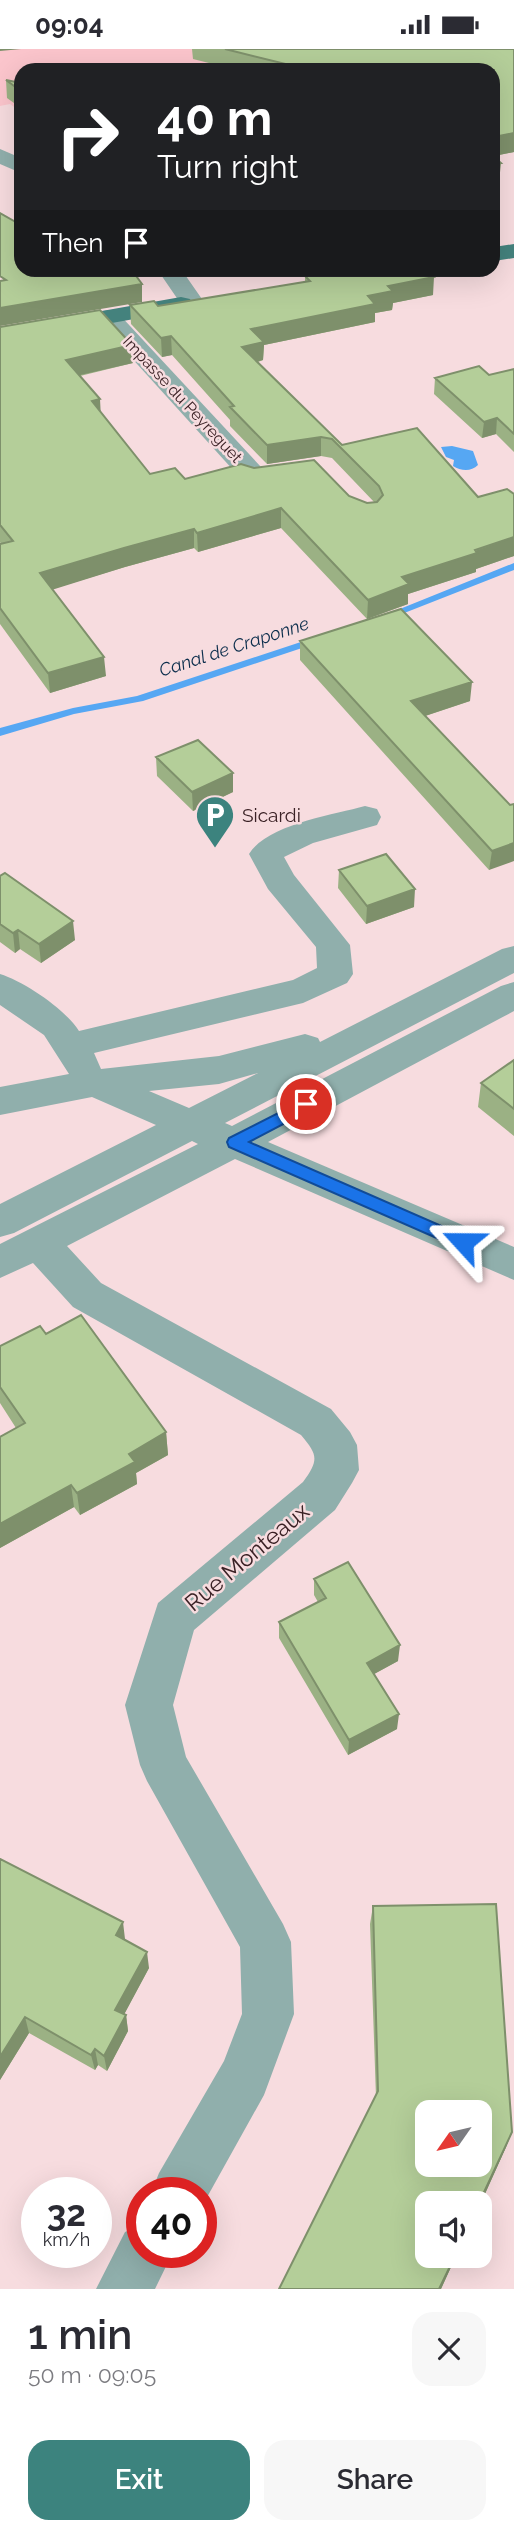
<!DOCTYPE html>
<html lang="en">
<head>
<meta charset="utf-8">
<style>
	body { margin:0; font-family:Raleway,sans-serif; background:#f7f7f7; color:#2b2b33; height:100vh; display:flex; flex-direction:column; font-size:26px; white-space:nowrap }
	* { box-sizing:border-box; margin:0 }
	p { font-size:23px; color:#7c7c81 }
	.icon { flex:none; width:38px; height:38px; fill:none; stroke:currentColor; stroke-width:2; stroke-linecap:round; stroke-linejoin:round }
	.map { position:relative; height:2240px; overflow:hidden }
	.details { display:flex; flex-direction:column; background:#fff; flex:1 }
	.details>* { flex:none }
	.guide { position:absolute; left:14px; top:14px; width:486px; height:214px; border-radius:21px; box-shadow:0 7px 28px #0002; background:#202124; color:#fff; overflow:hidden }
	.needle { width:46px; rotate:236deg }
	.buttons { position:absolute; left:415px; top:2051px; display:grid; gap:14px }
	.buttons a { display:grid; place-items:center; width:77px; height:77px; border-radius:14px; background:#fff; box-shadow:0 7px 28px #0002; font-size:35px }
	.speed { position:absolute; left:21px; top:2128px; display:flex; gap:14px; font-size:35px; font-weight:700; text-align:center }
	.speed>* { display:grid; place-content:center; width:91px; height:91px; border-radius:50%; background:#fff; box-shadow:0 7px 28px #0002; line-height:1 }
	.speed small { font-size:18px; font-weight:400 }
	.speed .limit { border:10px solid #d22; background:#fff; color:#111 }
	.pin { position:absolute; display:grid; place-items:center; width:60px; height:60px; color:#fff; margin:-30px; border:4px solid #fff; border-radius:50%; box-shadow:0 2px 7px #0007 }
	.me { position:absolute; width:77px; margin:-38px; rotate:294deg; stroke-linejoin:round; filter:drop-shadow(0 0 5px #0008) }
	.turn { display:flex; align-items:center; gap:24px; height:147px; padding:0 28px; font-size:32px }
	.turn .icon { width:91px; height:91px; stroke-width:2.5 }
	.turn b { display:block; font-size:49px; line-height:60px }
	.then { display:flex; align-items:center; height:66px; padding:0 28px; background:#0003; gap:14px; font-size:26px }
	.round { display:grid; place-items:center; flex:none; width:74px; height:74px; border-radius:21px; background:#f7f7f7 }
	.headline { display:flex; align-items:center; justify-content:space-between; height:119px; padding:0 28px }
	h1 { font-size:42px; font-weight:600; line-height:52px }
	.button { display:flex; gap:14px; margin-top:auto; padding:14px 28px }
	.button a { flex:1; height:80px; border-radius:21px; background:#3c837e; color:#fff; font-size:28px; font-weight:600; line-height:80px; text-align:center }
	.button a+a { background:#f7f7f7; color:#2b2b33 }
	.status { display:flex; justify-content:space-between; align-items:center; height:49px; padding:0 35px; background:#fff; direction:ltr }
	.status svg { height:19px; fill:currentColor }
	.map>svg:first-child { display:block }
	.green { fill:#fbc5cc }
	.water { fill:#56a7f3 }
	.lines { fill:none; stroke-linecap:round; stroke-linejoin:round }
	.stream { fill:#56a7f3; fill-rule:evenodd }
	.minor { fill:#90afac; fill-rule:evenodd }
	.major { fill:#44827d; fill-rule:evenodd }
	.wall { fill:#9bb184; fill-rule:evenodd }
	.shaded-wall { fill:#7e906b }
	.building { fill:#b4ce99; stroke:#7e906b; stroke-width:2; fill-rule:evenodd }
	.route { fill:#1a73e8; stroke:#114b97; stroke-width:2 }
	.labels { text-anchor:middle; stroke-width:5; stroke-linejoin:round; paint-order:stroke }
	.far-street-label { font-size:16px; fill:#3a2125; stroke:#f7dcdf }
	.far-water-label { font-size:18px; font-style:italic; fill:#0c2e4c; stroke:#f7dcdf }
	.poi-label { font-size:19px; fill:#3a2125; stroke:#f7dcdf; text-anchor:start }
	.near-street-label { font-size:23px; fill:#3a2125; stroke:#f7dcdf }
</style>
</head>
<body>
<div class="status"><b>09:04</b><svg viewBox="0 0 49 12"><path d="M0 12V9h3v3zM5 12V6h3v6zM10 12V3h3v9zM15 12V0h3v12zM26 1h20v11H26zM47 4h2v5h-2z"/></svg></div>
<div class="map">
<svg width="514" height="2240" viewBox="0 0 514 2240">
	<rect width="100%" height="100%" fill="#f7dcdf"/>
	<path class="green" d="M0,0h201l20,15 2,6h-202v42l-11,-8 -10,2z"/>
	<path class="water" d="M452,397l21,5 5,14c-7,7 -17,6 -25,1l1,-6 -8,-3 -5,-10z"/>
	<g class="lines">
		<path class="stream" d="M514,514v7l-125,49h-8l-1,-2z
			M316,588l4,1v4l-177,59 -69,13 -74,22v-8l73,-20 64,-12z"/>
		<path class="minor" d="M0,100l21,9v15l-21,-9z
			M157,220h24l23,33 -3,5 -9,2 -9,-2z
			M108,261l9,2 144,155 28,-4 10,2 4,6 -4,6 -45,7 -10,-2 -145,-160 -3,-5 3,-5z
			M365,757l12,3 4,8 -4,8 -64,18 -29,14 10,18 56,70 3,29 -6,9 -44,20 -209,50 7,16 118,-13 86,-22 13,4 2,4 182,-93 12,-3v27l-289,150 7,3 269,-140 13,-4v29l-246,131 246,105v33l-279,-121 -168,87 34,37 230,126 19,23 7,13 2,25 -7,13 -17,27 -141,120 -21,75 13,52 97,167 8,18 3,72 -30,81 -63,113v-15h-50l8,-20 65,-112 18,-47 -2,-67 -93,-166 -7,-16 -15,-60 33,-102 145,-121c16,-22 15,-27 -2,-47l-228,-128 -40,-44 -33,15v-34l198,-100 -6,-3 -178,92 -14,4v-33l156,-79 -64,-28 -92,18v-28l69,-13 -25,-39 -44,-30v-31c25,8 65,35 79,57l214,-51 24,-12 -1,-21 -48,-58 -19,-35c19,-30 84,-39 116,-48zM258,1024l-69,35 -40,-17 70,-7z
			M142,2176v27h31l-18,37h-59l29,-57z"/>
		<path class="major" d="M514,195v14l-20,3v-14z
			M181,248l9,2 3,5 -3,5 -190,34v-14z"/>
	</g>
	<path class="wall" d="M192,0h322v103l-20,4v-86h-257l-44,-11z
		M6,31l15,3v25l-14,-10z
		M279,220h55l-47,8z
		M305,227l128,19 -40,8 -1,7 -17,3v9l-111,23 -1,15 -5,2 84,83 136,52 36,-3v62l-38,13v3l-68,22v10l-41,15 -86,-91 -83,24 -4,-4 -69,19 -73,22 54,87 -56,17 -50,-69v-80h1l-1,-2v-215l132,18 1,18 -53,13 21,36 49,62 35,5 164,17 18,7h8l-43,-45 -11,-2 -54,8 -37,-38v-6l-58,-65 -10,2 -31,-33 -1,-19 28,1 147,-24z
		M514,320v83l-18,-18 -14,4 -48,-44 1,-16 54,-3z
		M300,592l170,60 -45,15 85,89 -21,65 -189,-210z
		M156,708l77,16v19l-40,19 -36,-35z
		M339,821l75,37 -48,17 -28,-36z
		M0,827l75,64 -34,23 -21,-14 -5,4 -15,-11z
		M514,1011v76l-36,-29 3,-24z
		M46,1285l120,98 2,23 -32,18 1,11 -57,31 -6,-8 -74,41v-111l16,-9 -16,-25v-57z
		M314,1530l84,82 -24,13 23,55 -49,26 -69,-117v-16l39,-20 -4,-7z
		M0,1810l125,81 24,28 -25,46 2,1 2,16 -21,40 -9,-6 -3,5 -66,-37 -29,47z
		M496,1855l16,228 -6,15 -26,58v-2h-53v53h29l-15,33h-162l97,-192 -6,-173 3,-18zM427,2063h53v53h-53z"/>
	<path class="shaded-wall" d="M0,0h21l-21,2z
		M514,84v19l-20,4v-19z
		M501,114l-2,19 -5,1v-19z
		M287,220h47l-47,8z
		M434,228l-1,18 -40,8 -1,7 -17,3v9l-111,23 -1,15 -21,6v-19l9,-18 117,-33 20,-10z
		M142,235v18l-142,24v-18z
		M171,287l1,19 -10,2 -1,-19z
		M132,296l1,18 -66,15 -1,-18z
		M100,350l1,19 -9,-17z
		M497,369l-1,16 -14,4 2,-16z
		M321,388v19l-54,8v-19z
		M281,459v20l-83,24 -1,-19z
		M194,480v19l-69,19 -83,26 -2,-20 84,-25z
		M514,488v19l-38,13v3l-68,22v10l-41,15 1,-19 34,-23z
		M104,608l2,19 -56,17 -2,-20z
		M472,633l-2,19 -60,20 1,-20z
		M233,724v19l-40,19 -1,-19z
		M514,794v18l-25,9 3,-19z
		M415,840l-1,18 -48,17 1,-18z
		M73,872l2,19 -34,23 -2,-19z
		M18,881l2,19 -5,4 -2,-20z
		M166,1383l2,23 -32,18 1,11 -57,31 -3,-22 52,-39z
		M71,1436l3,22 -74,41v-24z
		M400,1596l-2,16 -33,18 2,-16z
		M399,1665l-2,15 -49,26 1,-15z
		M123,1873l2,17 -7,13 -2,-17z
		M147,1903l2,16 -31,58 -3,-16z
		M126,1966l2,16 -21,40 -3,-15z
		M25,1968l4,16 -29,47v-23z
		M95,2000l3,16 -3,5 -4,-15z
		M512,2083l-6,15 -26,58 -1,-2z
		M455,2207h1l-15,33h-2z"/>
	<path class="building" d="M225,0h289v84l-20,4v-67h-184z
		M6,31l15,3v8z
		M494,108l7,6 -7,1z
		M0,164l21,12v44h110l11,15 -142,24v-27l6,-1 -6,-4z
		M345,220h81l8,8 -46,9 5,5 -25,5 7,8 -124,25 13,13 -22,5 100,98 75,-17 61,69 29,-8 7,5v43l-39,13 2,3 -75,24 7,7 -41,16 -87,-92 -84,25 -3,-4 -70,19 -84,25 64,84 -56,16 -48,-65v-64l13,-3 -13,-16v-198l100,-17 32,35 -66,15 34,39 -8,2 58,73 25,-6 10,11 56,-15 13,4 60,-8 35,36 18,7 10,-1 6,-7 -4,-9 -47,-47 -11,-2 -54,8 -37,-38 4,-1 -63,-70 -10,2 -31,-33 24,-4 4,5 152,-25 -5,-5z
		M479,317l10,9 25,-6v65l-17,-16 -13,4 -49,-44z
		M401,560l71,73 -61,19 99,104 4,-1v39l-22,8 -192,-210z
		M198,691l35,33 -41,19 -36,-35z
		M386,805l29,35 -48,17 -28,-36z
		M5,824l68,48 -34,23 -21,-14 -5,3 -13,-9v-48z
		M514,1011v49l-33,-26z
		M81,1266l85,117 -37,22 6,8 -58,31 -6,-8 -71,39v-87l25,-14 -25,-36v-41l40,-20 6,8z
		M348,1513l52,83 -33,18 32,51 -50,26 -70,-118 47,-24 -12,-19z
		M0,1810l123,63 -7,13 31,17 -32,58 11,5 -22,41 -9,-7 -4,6 -66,-38 -25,40z
		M496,1855l16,228 -33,71h-52v53h28l-16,33h-160l99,-198 -5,-185zM427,2063h53v53h-53z"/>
	<path class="route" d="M306,1050l8,5 -2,5 -63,33 220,96 2,4 -2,5h-12l-228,-100 -2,-5 2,-4z"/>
	<defs>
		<g id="parking-pin" transform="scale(2.0125)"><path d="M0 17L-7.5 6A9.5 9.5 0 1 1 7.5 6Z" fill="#3c837e" stroke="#f7dcdf"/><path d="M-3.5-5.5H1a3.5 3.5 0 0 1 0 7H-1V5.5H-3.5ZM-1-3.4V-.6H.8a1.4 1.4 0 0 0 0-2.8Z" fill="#fff"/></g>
	</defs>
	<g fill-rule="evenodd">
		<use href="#parking-pin" x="215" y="766"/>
	</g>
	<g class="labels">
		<g class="far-street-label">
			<text transform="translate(183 350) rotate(47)" y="6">Impasse du Peyreguet</text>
		</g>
		<g class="far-water-label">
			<text transform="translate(234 598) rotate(-18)" y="6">Canal de Craponne</text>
		</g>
		<g class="poi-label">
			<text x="242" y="773">Sicardi</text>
		</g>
		<g class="near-street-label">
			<text transform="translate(247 1508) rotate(-40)" y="8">Rue Monteaux</text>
		</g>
	</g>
</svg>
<div class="buttons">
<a><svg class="needle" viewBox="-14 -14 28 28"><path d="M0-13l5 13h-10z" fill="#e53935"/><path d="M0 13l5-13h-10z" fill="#7c7c81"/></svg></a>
<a><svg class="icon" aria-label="sound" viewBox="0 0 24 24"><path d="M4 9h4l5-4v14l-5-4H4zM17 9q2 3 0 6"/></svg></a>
</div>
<div class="speed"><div>32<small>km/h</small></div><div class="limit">40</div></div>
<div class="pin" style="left:306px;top:1055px;background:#d93025"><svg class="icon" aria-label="arrive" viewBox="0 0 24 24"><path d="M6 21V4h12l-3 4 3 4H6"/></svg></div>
<svg class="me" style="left:463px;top:1193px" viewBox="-20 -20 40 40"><path d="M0-17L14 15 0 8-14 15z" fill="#1a73e8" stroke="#fff" stroke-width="4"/></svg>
<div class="guide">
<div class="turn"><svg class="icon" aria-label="right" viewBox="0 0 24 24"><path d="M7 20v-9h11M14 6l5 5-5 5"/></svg><div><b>40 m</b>Turn right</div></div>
<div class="then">Then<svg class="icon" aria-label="arrive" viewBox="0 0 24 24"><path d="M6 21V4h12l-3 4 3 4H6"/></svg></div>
</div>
</div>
<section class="details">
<div class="headline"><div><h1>1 min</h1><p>50 m · 09:05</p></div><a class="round"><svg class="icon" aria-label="close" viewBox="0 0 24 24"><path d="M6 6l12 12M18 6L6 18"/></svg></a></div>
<div class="button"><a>Exit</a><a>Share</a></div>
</section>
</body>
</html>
